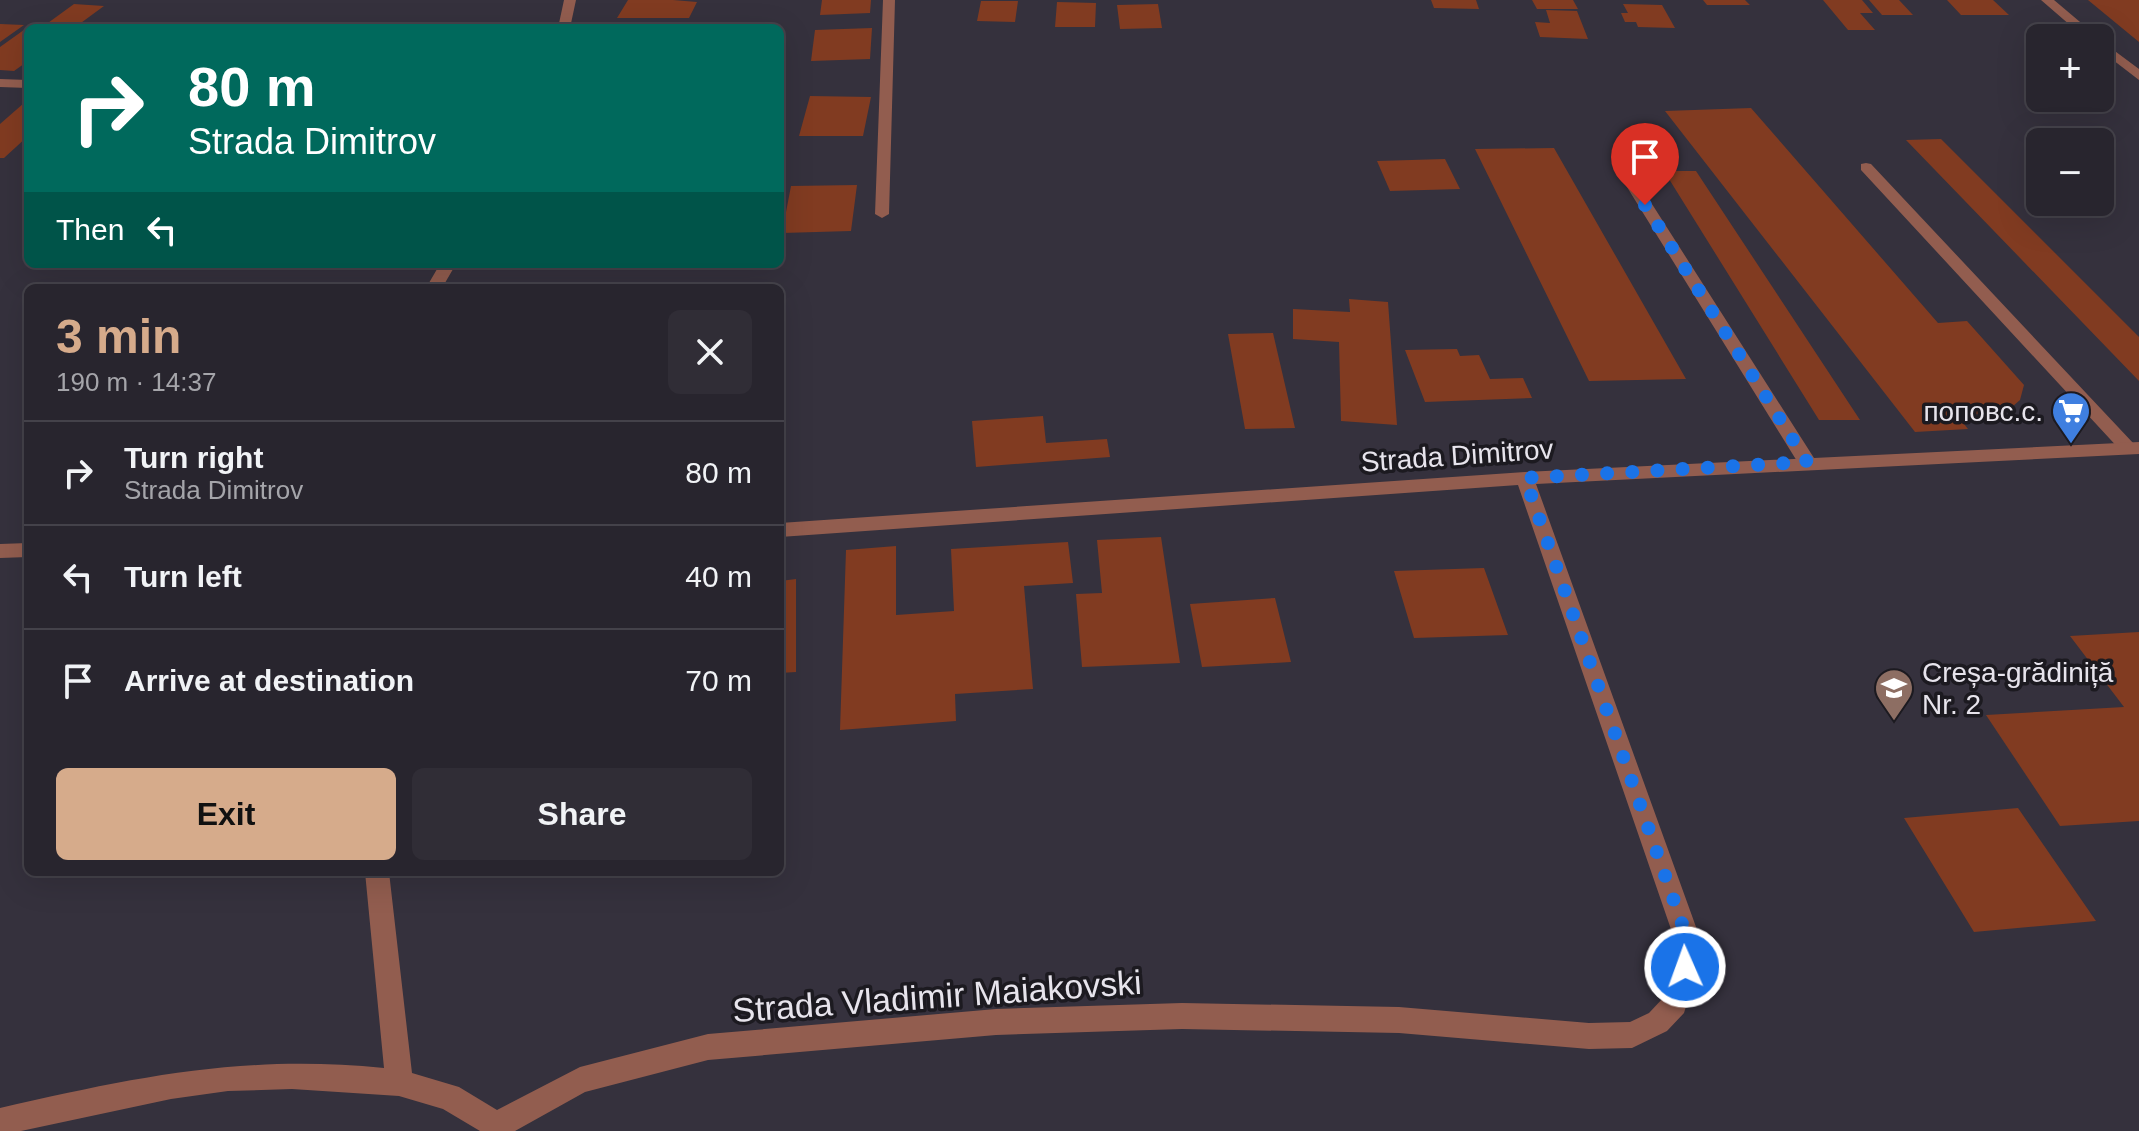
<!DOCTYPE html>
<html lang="en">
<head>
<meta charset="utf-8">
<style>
	body { margin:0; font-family:Helvetica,sans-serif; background:#302d36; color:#f1f3f6; height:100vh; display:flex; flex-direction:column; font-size:30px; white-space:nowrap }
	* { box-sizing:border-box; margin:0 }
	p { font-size:26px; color:#a5a5aa }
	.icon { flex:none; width:44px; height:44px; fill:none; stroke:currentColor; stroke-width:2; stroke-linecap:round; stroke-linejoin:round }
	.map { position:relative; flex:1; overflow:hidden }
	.panel { position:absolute; left:24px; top:284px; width:760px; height:592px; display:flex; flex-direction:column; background:#28252e; border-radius:12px; box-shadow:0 8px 32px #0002,0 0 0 2px #44424a }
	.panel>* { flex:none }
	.top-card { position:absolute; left:24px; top:24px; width:760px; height:244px; border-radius:12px; box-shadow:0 8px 32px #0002,0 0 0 2px #44424a; background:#00695c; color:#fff; overflow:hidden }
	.fabs { position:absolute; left:2026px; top:24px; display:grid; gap:16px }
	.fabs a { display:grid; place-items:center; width:88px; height:88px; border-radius:12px; background:#28252e; box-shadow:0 8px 32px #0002,0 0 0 2px #44424a; font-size:40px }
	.pin { position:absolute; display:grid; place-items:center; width:68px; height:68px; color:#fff; margin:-82px -34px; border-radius:50% 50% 50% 0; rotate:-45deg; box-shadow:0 0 8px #0007 }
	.pin .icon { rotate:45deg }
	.me { position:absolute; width:88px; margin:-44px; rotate:358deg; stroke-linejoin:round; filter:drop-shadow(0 0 6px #0008) }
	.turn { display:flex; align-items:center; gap:28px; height:168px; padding:0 32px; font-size:36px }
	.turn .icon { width:104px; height:104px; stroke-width:2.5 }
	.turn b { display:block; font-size:56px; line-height:68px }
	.then { display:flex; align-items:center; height:76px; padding:0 32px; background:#0003; gap:16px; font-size:30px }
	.round { display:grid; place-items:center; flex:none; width:84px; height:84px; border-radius:12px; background:#302d36 }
	.head { display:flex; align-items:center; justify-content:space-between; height:136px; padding:0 32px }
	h1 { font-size:48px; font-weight:700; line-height:60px; color:#d6ab8b }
	.action { display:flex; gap:16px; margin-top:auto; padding:16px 32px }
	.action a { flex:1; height:92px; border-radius:12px; background:#d6ab8b; color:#111; font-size:32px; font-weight:700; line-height:92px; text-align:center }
	.action a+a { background:#302d36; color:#f1f3f6 }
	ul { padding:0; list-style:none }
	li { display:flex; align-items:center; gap:24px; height:104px; padding:0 32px; border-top:2px solid #44424a }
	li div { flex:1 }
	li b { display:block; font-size:30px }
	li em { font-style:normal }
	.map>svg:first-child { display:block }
	.building { fill:#813b21 }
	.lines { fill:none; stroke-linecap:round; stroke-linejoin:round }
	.service { fill:#925d4f; fill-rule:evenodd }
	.minor { fill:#925d4f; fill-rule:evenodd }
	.route { stroke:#1a73e8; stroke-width:14; stroke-dasharray:0 25.2 }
	.labels { text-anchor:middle; stroke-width:7; stroke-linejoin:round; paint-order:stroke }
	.poi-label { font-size:28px; fill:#e7e4ec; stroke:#1c1a20; text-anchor:end }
	.street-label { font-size:28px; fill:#e7e4ec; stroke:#1c1a20 }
	.near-street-label { font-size:34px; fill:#e7e4ec; stroke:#1c1a20 }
</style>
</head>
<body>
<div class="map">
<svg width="2139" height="1131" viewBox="0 0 2139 1131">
	<rect width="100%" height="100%" fill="#35313d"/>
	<path class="building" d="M628,0h45l24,2 -8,16h-72z
		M822,0h49l-1,13 -50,2z
		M1431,0h45l3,9 -45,-1z
		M1532,0h41l5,9h-41z
		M1703,0h42l5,5h-43z
		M1823,0h39l11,13h-13l15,17h-27z
		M1869,0h30l14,15h-31z
		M1947,0h46l16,15h-48z
		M2088,0h51v42z
		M981,1h37l-3,21 -38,-1z
		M1057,2l39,1 -1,24h-40z
		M74,4l30,2 -30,22h-33z
		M1158,4l4,24 -42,1 -3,-24z
		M1623,4l39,1 13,23 -37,-1 -2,-5h-11l-4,-9h7z
		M1546,10l31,1 11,28 -48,-2 -5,-15 15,1z
		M511,23l-2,5h-61v-3z
		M0,24l24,1 -24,17z
		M28,27v34l-14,10 -14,-1v-23z
		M872,28l-2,31 -59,2 4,-31z
		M810,96l61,1 -8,39h-64z
		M24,103h4v33l-24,22h-4v-34z
		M1751,108l187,215 29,-2 57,64 -4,15 -15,13 -48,2 11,14 -53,3 -250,-321z
		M1941,139l198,198v44l-233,-241z
		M1554,148l132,231 -97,2 -114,-232z
		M1445,159l15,30 -70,2 -13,-30z
		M1664,171h32l164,249h-41z
		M857,185l-6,46 -69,2 9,-47z
		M1349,299l39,3 9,123 -56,-4 -2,-79 -46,-3v-30l57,3z
		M1273,333l22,95 -50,1 -17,-95z
		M1457,349l3,7 19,-1 11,24 33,-1 9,20 -107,4 -20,-52z
		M1043,416l3,27 61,-4 3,18 -134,10 -4,-46z
		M1161,537l19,126 -98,4 -6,-73 26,-1 -5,-53z
		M1068,542l5,41 -49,3 9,103 -78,5 1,27 -116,9 6,-180 50,-4v69l58,-4 -3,-62z
		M1484,568l24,67 -94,3 -20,-67z
		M796,579v93l-16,1v-92z
		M1275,598l16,64 -89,5 -12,-63z
		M2139,632v189l-79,5 -74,-111 138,-8 -54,-71z
		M2018,808l78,113 -122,11 -70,-114z"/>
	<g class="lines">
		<path class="service" d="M2041,0h13l45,38h-14z
			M2100,40l39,29v11l-39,-30z
			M1866,163l5,1 263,280 3,4 -3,4h-12l-261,-282v-6z
			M1629,175l7,4 178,279 2,4 -2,4h-14l-178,-287z"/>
		<path class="minor" d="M564,0h12l-6,28h-12z
			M883,0h12l-6,214 -7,4 -7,-4z
			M0,79l28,1v8l-28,-1z
			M440,264h16l-14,24h-16z
			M2139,442v12l-603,30 164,454 -2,29 -14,46 -17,18 -35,17 -43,1 -190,-16 -217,-4 -186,6 -288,25 -123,32 -70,39h-35l-37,-22 -44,-13 -107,-7 -64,2 -57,8 -150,32h-21v-23c136,-31 243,-54 384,-40l-19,-196h24l23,201 47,14 38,23 83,-43 128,-33 288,-25 186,-6 217,4 190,16 41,-1 19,-9 15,-16 8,-30 2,-29 -156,-453 -738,52v-14l745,-51z
			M28,543v14l-28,1v-14z"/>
	</g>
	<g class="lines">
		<path class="route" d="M1645,205l162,257 -282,16 162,460 -2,29"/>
	</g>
	<defs>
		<g id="supermarket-pin" transform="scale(2)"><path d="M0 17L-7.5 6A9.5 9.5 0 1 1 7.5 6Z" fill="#3f7fe0" stroke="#1c1a20"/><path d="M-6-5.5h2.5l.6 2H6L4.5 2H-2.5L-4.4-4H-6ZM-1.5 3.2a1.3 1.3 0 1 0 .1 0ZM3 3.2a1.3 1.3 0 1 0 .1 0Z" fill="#fff"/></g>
		<g id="school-pin" transform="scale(2)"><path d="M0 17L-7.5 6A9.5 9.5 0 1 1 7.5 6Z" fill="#8d6e63" stroke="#1c1a20"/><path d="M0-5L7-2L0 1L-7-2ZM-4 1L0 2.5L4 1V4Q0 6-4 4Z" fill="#fff"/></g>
	</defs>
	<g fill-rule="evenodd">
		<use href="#supermarket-pin" x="2071" y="411"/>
		<use href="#school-pin" x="1894" y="688"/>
	</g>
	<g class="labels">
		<g class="poi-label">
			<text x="2043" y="421">поповс.с.</text>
			<text x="1922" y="682" text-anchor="start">Creșa-grădiniță<tspan x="1922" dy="32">Nr. 2</tspan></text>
		</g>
		<g class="street-label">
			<text transform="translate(1457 455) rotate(-4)" y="10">Strada Dimitrov</text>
		</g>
		<g class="near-street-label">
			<text transform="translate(937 996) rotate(-4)" y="12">Strada Vladimir Maiakovski</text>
		</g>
	</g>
</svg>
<div class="fabs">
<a>+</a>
<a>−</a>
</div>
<div class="pin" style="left:1645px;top:205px;background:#d93025"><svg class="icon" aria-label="arrive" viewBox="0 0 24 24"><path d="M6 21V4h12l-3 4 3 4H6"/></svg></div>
<svg class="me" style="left:1685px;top:967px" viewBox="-20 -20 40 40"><circle r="17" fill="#1a73e8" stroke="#fff" stroke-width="3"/><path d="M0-11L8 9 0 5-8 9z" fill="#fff"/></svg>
<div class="top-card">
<div class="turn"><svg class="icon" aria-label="right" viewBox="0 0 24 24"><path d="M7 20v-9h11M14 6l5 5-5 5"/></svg><div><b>80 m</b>Strada Dimitrov</div></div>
<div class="then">Then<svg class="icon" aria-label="left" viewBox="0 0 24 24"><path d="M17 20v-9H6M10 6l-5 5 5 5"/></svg></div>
</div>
<section class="panel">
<div class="head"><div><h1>3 min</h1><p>190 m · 14:37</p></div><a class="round"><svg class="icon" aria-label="close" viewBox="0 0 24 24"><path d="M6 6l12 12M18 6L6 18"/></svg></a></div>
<ul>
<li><svg class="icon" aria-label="right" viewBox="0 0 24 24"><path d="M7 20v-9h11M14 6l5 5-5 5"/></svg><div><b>Turn right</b><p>Strada Dimitrov</p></div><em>80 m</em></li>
<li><svg class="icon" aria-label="left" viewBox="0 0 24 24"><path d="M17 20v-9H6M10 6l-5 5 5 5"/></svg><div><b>Turn left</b></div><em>40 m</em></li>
<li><svg class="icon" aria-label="arrive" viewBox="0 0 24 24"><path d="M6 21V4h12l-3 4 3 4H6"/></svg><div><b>Arrive at destination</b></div><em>70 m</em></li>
</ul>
<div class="action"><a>Exit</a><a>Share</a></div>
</section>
</div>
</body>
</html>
